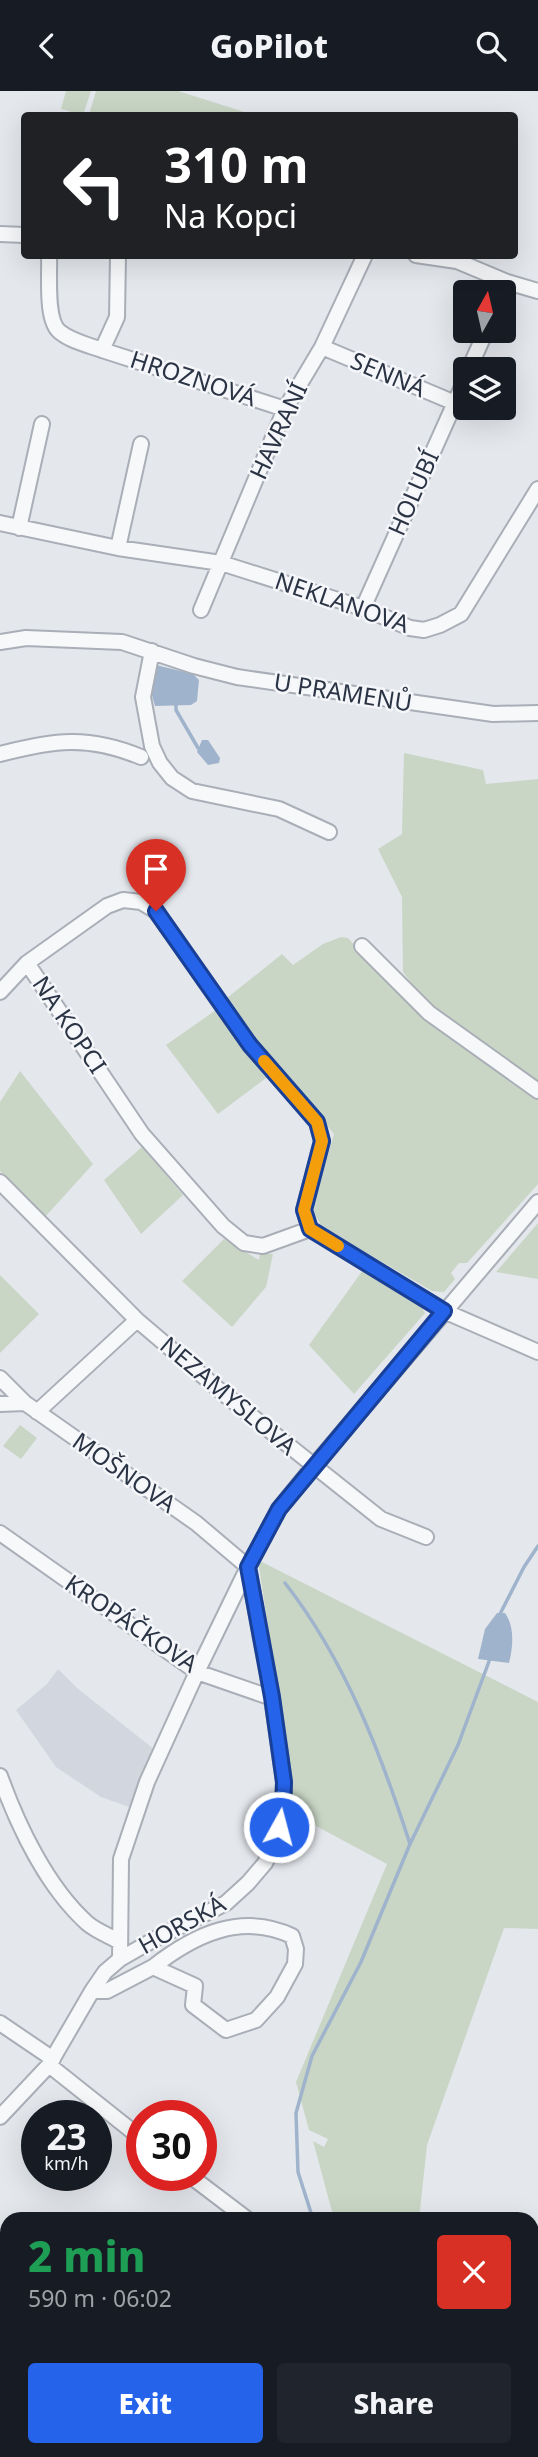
<!DOCTYPE html>
<html lang="en">
<head>
<meta charset="utf-8">
<style>
	body { margin:0; font-family:"Noto Sans",sans-serif; background:#20242c; color:#f1f3f6; height:100vh; display:flex; flex-direction:column; font-size:26px; white-space:nowrap }
	* { box-sizing:border-box; margin:0 }
	p { font-size:23px; color:#9ea1a6 }
	.icon { flex:none; width:38px; height:38px; fill:none; stroke:currentColor; stroke-width:2; stroke-linecap:round; stroke-linejoin:round }
	.map { position:relative; flex:1; overflow:hidden }
	.side { position:absolute; left:0px; top:2121px; width:539px; height:245px; display:flex; flex-direction:column; background:#171b24; border-radius:21px 21px 0 0; box-shadow:0 7px 28px #0002 }
	.side>* { flex:none }
	.guide { position:absolute; left:21px; top:21px; width:497px; height:147px; border-radius:7px; box-shadow:0 7px 28px #0002; background:#202124; color:#fff; overflow:hidden }
	.needle { width:46px; rotate:8deg }
	.controls { position:absolute; left:453px; top:189px; display:grid; gap:14px }
	.controls a { display:grid; place-items:center; width:63px; height:63px; border-radius:7px; background:#171b24; box-shadow:0 7px 28px #0002; font-size:35px }
	.speed { position:absolute; left:21px; top:2009px; display:flex; gap:14px; font-size:35px; font-weight:700; text-align:center }
	.speed>* { display:grid; place-content:center; width:91px; height:91px; border-radius:50%; background:#171b24; box-shadow:0 7px 28px #0002; line-height:1 }
	.speed small { font-size:18px; font-weight:400 }
	.speed .limit { border:10px solid #d22; background:#fff; color:#111 }
	.pin { position:absolute; display:grid; place-items:center; width:60px; height:60px; color:#fff; margin:-72px -30px; border-radius:50% 50% 50% 0; rotate:-45deg; box-shadow:0 0 7px #0007 }
	.pin .icon { rotate:45deg }
	.me { position:absolute; width:77px; margin:-38px; rotate:7deg; stroke-linejoin:round; filter:drop-shadow(0 0 5px #0008) }
	.turn { display:flex; align-items:center; gap:24px; height:147px; padding:0 28px; font-size:32px }
	.turn .icon { width:91px; height:91px; stroke-width:2.5 }
	.turn b { display:block; font-size:49px; line-height:60px }
	.round { display:grid; place-items:center; flex:none; width:74px; height:74px; border-radius:7px; background:#20242c }
	.headline { display:flex; align-items:center; justify-content:space-between; height:119px; padding:0 28px }
	h1 { font-size:42px; font-weight:800; line-height:52px; color:#1e9e55 }
	.button { display:flex; gap:14px; margin-top:auto; padding:14px 28px }
	.button a { flex:1; height:80px; border-radius:7px; background:#2563eb; color:#fff; font-size:28px; font-weight:800; line-height:80px; text-align:center }
	.button a+a { background:#20242c; color:#f1f3f6 }
	header { display:flex; justify-content:space-between; align-items:center; height:91px; padding:0 28px; background:#171b24; font-size:32px; font-weight:800 }
	.map>svg:first-child { display:block }
	.built { fill:#d2d6de }
	.green { fill:#c9d6c5 }
	.water { fill:#9fb4cc }
	.lines { fill:none; stroke-linecap:round; stroke-linejoin:round }
	.stream { stroke:#9fb4cc; stroke-width:3.5 }
	.minor-casing { stroke:#a9aeb7; stroke-width:18 }
	.minor { stroke:#f7f8fa; stroke-width:14 }
	.route-casing { stroke:#184099; stroke-width:18 }
	.route { stroke:#2563eb; stroke-width:12 }
	.slow { stroke:#f59e0b; stroke-width:12 }
	.labels { text-anchor:middle; stroke-width:5; stroke-linejoin:round; paint-order:stroke }
	.street-label { font-size:24px; fill:#2b3445; stroke:#f4f6f9 }
</style>
</head>
<body>
<header><svg class="icon" aria-label="back" viewBox="0 0 24 24"><path d="M15 5l-7 7 7 7"/></svg>GoPilot<svg class="icon" aria-label="search" viewBox="0 0 24 24"><circle cx="10" cy="10" r="6"/><path d="M15 15l6 6"/></svg></header>
<div class="map">
<svg width="538" height="2366" viewBox="0 0 538 2366">
	<rect width="100%" height="100%" fill="#e4e7ec"/>
	<path class="built" d="M58,1578l19,19 78,62 -20,59 -34,-12 -45,-30 -40,-57 31,-26z"/>
	<path class="green" d="M66,0h25l-8,24 -22,-6z
		M96,0h82l76,24h-165z
		M404,662l79,17 3,14 52,-5v314l-110,-88 -25,-33 -1,-75 -24,-48 24,-15z
		M341,846l7,1 22,24 168,137v85l-71,79h-8l-8,10 4,6 -11,13 -12,-1 -110,-64 -8,-14 1,-15 19,-64 -106,-130 -1,-6 55,-44 11,11 30,-21z
		M216,919l50,68 -48,36 -52,-69z
		M20,980l73,93 -48,53 -45,-46v-69z
		M142,1056l41,48 -42,39 -37,-54z
		M538,1132v56l-42,-7z
		M224,1148l35,21 1,-7 13,1 -7,33 -34,40 -50,-46z
		M363,1179l58,36 4,7 -71,81 -45,-49z
		M0,1184l39,39 -39,39z
		M20,1334l17,13 -16,21 -18,-13z
		M258,1469l280,142v227l-34,-1 -77,217 -8,74h-85l-21,-78 11,6 4,-8 -19,-9 -13,-48 91,-218 -97,-52 -6,-78z"/>
	<path class="water" d="M156,574l37,9 6,6 -2,21 -6,4 -36,1 -5,-18z
		M202,649h6l12,18 -1,5 -11,2 -11,-13z
		M497,1522h8c10,14 8,35 4,50l-31,-4 7,-30z"/>
	<g class="lines">
		<path class="stream" d="M176,613v6l22,38
			M285,1492c60,77 95,168 125,261
			M500,1523l24,-47 14,-21
			M313,2128l-15,-47 -2,-59 16,-57 49,-94 49,-118 48,-99 33,-89"/>
		<g class="minor-casing">
			<path id="minor" d="M0,143l24,1
				M49,164c1,19 -4,66 11,77 11,9 28,13 42,18
				M118,164l-1,62 -15,33 183,59
				M416,164l41,6 50,21 31,9
				M322,256l133,56
				M469,278l17,-38
				M0,432l118,25 103,15 142,45 47,20 14,2 16,-5 21,-11 77,-125
				M19,437l23,-104
				M118,457l23,-104
				M363,517l103,-230
				M201,519l84,-201 37,-62 43,-92
				M0,551l26,-4 96,4 72,24 43,11 256,37 45,-1
				M152,560l-9,46 9,49 8,17 12,15 20,13 87,18 50,23
				M0,663c54,-14 88,-19 141,3
				M362,855l67,67 109,78
				M27,872l115,171 81,92 21,17 19,3 47,-17
				M0,901l27,-29 80,-57 16,-6 18,2 15,9 94,134 67,77 5,19 -18,69 6,19 134,82 94,41
				M0,1091l137,138 87,74 157,125 45,18
				M0,1287l25,25 171,120 52,44
				M0,1313l25,-1
				M37,1321l100,-92
				M0,1442l197,139 75,26
				M0,1685c18,50 47,111 87,147 9,8 23,13 33,19
				M120,1868l1,-100 26,-77 50,-110 51,-105 31,-58 34,-42 225,-265
				M92,1900h15l46,-24 42,19 -2,19 33,25 30,-10 21,-23 18,-33 1,-15 -4,-13c-51,-24 -98,-1 -139,31
				M0,1932l53,36
				M49,1974l93,74
				M0,2026l49,-52 43,-74 13,-19 15,-13 35,-20 71,-36 22,-20 17,-20 10,-20 8,-32 1,-29 -12,-84 -24,-131
				M189,2084l58,44
				M532,2278h6
				M223,2366l6,-7
				M385,2366l3,-7"/>
		</g>
		<use href="#minor" class="minor"/>
	</g>
	<g class="lines">
		<g class="route-casing">
			<path id="route" d="M156,820l94,134 67,77 5,19 -18,69 6,19 134,82 -165,198 -31,58 24,130 12,85 -1,29 -4,16"/>
		</g>
		<use href="#route" class="route"/>
		<path class="slow" d="M264,970l53,61 5,19 -18,69 6,19 28,17"/>
	</g>
	<g class="labels">
		<g class="street-label">
			<text transform="translate(388 284) rotate(23)" y="8">SENNÁ</text>
			<text transform="translate(193 288) rotate(18)" y="8">HROZNOVÁ</text>
			<text transform="translate(279 340) rotate(-65)" y="8">HAVRANÍ</text>
			<text transform="translate(414 402) rotate(-66)" y="8">HOLUBÍ</text>
			<text transform="translate(342 512) rotate(19)" y="8">NEKLANOVA</text>
			<text transform="translate(343 602) rotate(9)" y="8">U PRAMENŮ</text>
			<text transform="translate(69 934) rotate(56)" y="8">NA KOPCI</text>
			<text transform="translate(228 1305) rotate(40)" y="8">NEZAMYSLOVA</text>
			<text transform="translate(124 1382) rotate(35)" y="8">MOŠNOVA</text>
			<text transform="translate(131 1533) rotate(34)" y="8">KROPÁČKOVA</text>
			<text transform="translate(182 1834) rotate(-29)" y="8">HORSKÁ</text>
		</g>
	</g>
</svg>
<div class="controls">
<a><svg class="needle" viewBox="-14 -14 28 28"><path d="M0-13l5 13h-10z" fill="#e53935"/><path d="M0 13l5-13h-10z" fill="#9ea1a6"/></svg></a>
<a><svg class="icon" aria-label="layers" viewBox="0 0 24 24"><path d="M12 4l9 5-9 5-9-5zM3 14l9 5 9-5"/></svg></a>
</div>
<div class="speed"><div>23<small>km/h</small></div><div class="limit">30</div></div>
<div class="pin" style="left:156px;top:820px;background:#d93025"><svg class="icon" aria-label="arrive" viewBox="0 0 24 24"><path d="M6 21V4h12l-3 4 3 4H6"/></svg></div>
<svg class="me" style="left:279px;top:1736px" viewBox="-20 -20 40 40"><circle r="17" fill="#2563eb" stroke="#fff" stroke-width="3"/><path d="M0-11L8 9 0 5-8 9z" fill="#fff"/></svg>
<div class="guide">
<div class="turn"><svg class="icon" aria-label="left" viewBox="0 0 24 24"><path d="M17 20v-9H6M10 6l-5 5 5 5"/></svg><div><b>310 m</b>Na Kopci</div></div>
</div>
<section class="side">
<div class="headline"><div><h1>2 min</h1><p>590 m · 06:02</p></div><a class="round" style="background:#d93025;color:#fff"><svg class="icon" aria-label="close" viewBox="0 0 24 24"><path d="M6 6l12 12M18 6L6 18"/></svg></a></div>
<div class="button"><a>Exit</a><a>Share</a></div>
</section>
</div>
</body>
</html>
